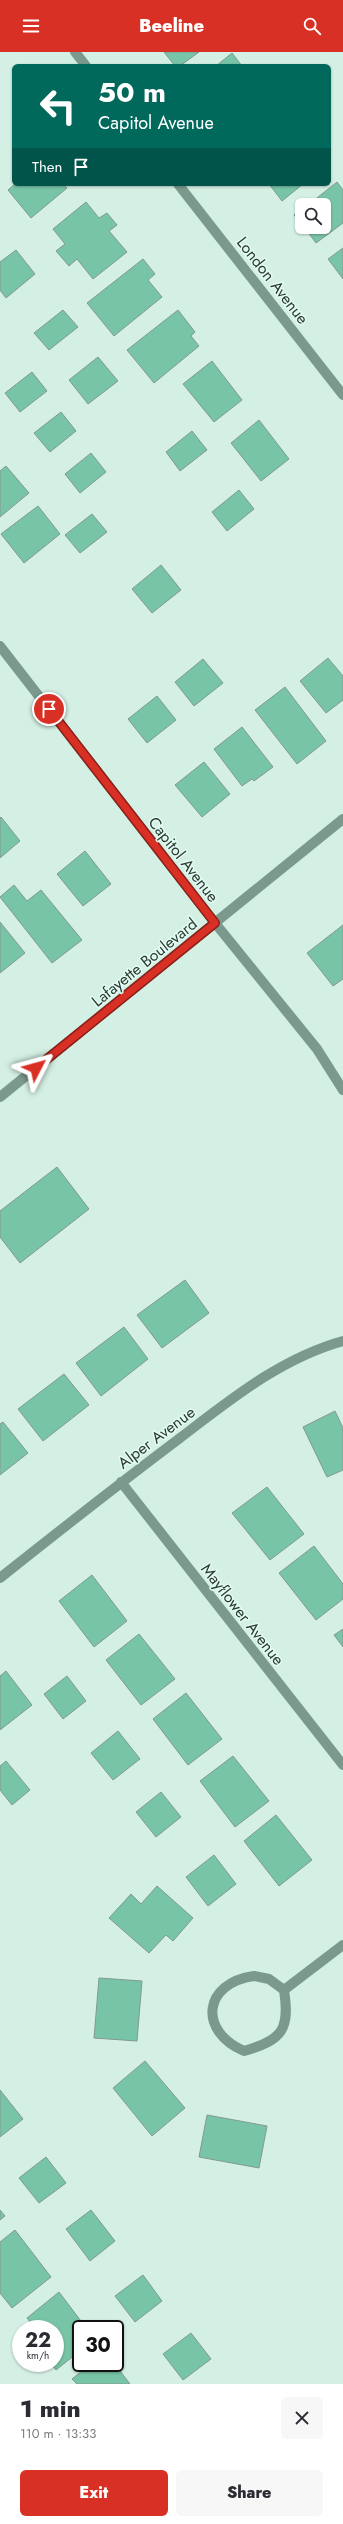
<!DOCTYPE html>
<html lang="en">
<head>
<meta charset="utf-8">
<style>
	body { margin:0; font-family:Jost,sans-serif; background:#f7f7f7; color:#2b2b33; height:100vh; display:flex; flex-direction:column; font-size:15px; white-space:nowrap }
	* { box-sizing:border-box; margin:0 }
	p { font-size:13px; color:#7c7c81 }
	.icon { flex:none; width:22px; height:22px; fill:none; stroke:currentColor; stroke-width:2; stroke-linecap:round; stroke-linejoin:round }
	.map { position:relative; height:2332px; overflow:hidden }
	.drawer { display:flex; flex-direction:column; background:#fff; flex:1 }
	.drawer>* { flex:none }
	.guide { position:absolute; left:12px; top:12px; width:319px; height:122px; border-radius:6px; box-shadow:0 1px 3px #0004; background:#00695c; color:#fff; overflow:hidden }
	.buttons { position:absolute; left:295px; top:146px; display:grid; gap:8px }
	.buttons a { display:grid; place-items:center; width:36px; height:36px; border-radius:6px; background:#fff; box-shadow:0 1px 3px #0004; font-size:20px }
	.speed { position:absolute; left:12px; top:2268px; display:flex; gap:8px; font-size:20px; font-weight:700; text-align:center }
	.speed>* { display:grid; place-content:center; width:52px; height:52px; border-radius:50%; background:#fff; box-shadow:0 1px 3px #0004; line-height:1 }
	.speed small { font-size:10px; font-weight:400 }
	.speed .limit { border:2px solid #111; border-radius:6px; background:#fff; color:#111 }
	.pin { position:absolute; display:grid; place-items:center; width:34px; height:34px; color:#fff; margin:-17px; border:2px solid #fff; border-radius:50%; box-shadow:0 1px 4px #0007 }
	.me { position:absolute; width:44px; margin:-22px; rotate:51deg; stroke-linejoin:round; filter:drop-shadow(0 0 3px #0008) }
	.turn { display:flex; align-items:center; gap:14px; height:84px; padding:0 20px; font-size:18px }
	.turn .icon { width:52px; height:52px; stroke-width:2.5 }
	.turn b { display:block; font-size:28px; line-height:34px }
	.then { display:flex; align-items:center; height:38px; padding:0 20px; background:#0003; gap:8px; font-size:15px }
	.round { display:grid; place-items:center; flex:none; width:42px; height:42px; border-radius:6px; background:#f7f7f7 }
	.overview { display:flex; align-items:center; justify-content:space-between; height:68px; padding:0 20px }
	h1 { font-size:24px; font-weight:800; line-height:30px }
	.cta { display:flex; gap:8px; margin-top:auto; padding:8px 20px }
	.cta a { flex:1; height:46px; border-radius:6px; background:#d93025; color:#fff; font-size:16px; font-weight:800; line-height:46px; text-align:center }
	.cta a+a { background:#f7f7f7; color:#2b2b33 }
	header { display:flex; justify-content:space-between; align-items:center; height:52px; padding:0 20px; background:#d93025; color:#fff; font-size:18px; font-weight:800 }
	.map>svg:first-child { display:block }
	.building { fill:#78c4a7; stroke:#819a90 }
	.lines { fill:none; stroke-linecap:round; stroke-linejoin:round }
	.minor { stroke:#7b9a8d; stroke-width:10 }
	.route-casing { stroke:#8d1f18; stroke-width:10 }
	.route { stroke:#d93025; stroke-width:7 }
	.labels { text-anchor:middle; stroke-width:3; stroke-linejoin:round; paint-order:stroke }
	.street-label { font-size:16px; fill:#2d3733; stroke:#e1fcf1 }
</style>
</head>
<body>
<header><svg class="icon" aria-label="menu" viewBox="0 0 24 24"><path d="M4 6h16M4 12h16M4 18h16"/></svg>Beeline<svg class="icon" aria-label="search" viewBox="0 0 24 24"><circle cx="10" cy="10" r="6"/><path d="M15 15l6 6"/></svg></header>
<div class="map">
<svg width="343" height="2332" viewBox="0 0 343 2332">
	<rect width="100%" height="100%" fill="#d4efe4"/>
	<path class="building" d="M164,0h35l-19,14h-5z
		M232,1l10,13h-26z
		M337,130l6,8v33l-27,20 -12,-16h20v-22h-16z
		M15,132h48l4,4 -36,30 -23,-28z
		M269,132h34l-21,17z
		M86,150l13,16 8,-5 10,12 -8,6 18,21 -34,27 -16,-20 -8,7 -13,-15 9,-7 -12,-15z
		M302,157v16l-8,-10z
		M343,196v31l-15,-20z
		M16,198l19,24 -29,24 -6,-8v-28z
		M143,207l12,15 -7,6 14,17 -48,39 -27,-33z
		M63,258l15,17 -29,23 -15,-17z
		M178,258l17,22 -4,4 8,10 -45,37 -27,-33z
		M98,305l20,24 -30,23 -19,-24z
		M212,309l30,39 -28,22 -31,-38z
		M32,320l15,19 -27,21 -15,-19z
		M61,360l15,19 -26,21 -16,-19z
		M259,368l30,39 -28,22 -30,-38z
		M192,379l15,19 -27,21 -14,-19z
		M91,401l15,19 -26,21 -15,-19z
		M6,414l23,27 -29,24v-46z
		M239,438l15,19 -27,22 -15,-19z
		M38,454l22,28 -36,29 -23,-29z
		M92,462l15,18 -27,21 -15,-18z
		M161,513l20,25 -29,23 -20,-24z
		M328,606l15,18v24l-17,13 -26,-32z
		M203,607l20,24 -29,23 -19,-24z
		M285,635l41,54 -29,23 -42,-54z
		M157,644l19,24 -29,23 -19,-24z
		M242,675l31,40 -19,14 -2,-2 -10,7 -28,-37z
		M204,710l26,32 -28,23 -27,-32z
		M1,765l19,24 -20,17v-40z
		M85,799l26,33 -28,22 -26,-32z
		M14,833l13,16 14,-11 41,50 -30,23 -52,-66z
		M0,870l25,31 -25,20z
		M343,873v54l-10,7 -26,-33z
		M57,1115l32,42 -69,54 -20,-26v-26z
		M185,1228l24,33 -47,35 -25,-33z
		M124,1275l24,32 -47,37 -25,-33z
		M64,1322l25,31 -46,36 -25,-32z
		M335,1359l8,17v42l-16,7 -24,-50z
		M3,1370l25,31 -28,22v-51z
		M267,1435l37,47 -34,26 -38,-47z
		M314,1494l29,38v15l-27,21 -37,-47z
		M92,1523l35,46 -33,26 -35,-46z
		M343,1577v18l-9,-12z
		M139,1582l36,45 -34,26 -35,-45z
		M6,1619l26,34 -32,25v-54z
		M67,1624l19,25 -23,18 -19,-25z
		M186,1641l36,46 -34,26 -35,-46z
		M118,1679l22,28 -27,21 -22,-27z
		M233,1704l36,45 -34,26 -35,-46z
		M6,1709l24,29 -18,15 -12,-15v-24z
		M161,1740l20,25 -25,20 -20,-25z
		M276,1763l36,45 -33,26 -35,-45z
		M214,1803l22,29 -28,22 -22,-29z
		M157,1834l36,32 -20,23 -7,-6 -17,18 -40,-35 22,-24 10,10z
		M99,1926l43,3 -5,60 -43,-3z
		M145,2009l40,47 -33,28 -39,-48z
		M0,2038l23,29 -23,18z
		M207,2063l60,11 -8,42 -60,-11z
		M46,2105l20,26 -27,20 -20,-25z
		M0,2158l5,6 -5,4z
		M91,2158l24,31 -25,20 -24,-32z
		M15,2178l36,47 -39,31 -12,-15v-51z
		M143,2223l19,26 -27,21 -20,-26z
		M59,2240l28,37h-6v21l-25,20 -6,-7h5v-34h-20l-8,-11z
		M191,2281l20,26 -28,21 -20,-26z
		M92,2311h22l16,21h-53l-5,-5z"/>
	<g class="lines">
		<path class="minor" d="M75,0l11,14
			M178,132l165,211
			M0,594l215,277 102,126 26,41
			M0,1045l343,-278
			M121,1430l222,283
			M0,1526c59,-47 119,-94 180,-140 50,-38 101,-80 163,-97
			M254,1924l15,3 15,11c6,39 -1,50 -40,61 -46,-20 -41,-68 10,-75z
			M284,1938l59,-45"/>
	</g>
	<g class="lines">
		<g class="route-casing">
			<path id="route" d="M36,1016l179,-145 -166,-214"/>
		</g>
		<use href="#route" class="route"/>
	</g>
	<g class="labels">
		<g class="street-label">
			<text transform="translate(273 228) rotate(52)" y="6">London Avenue</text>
			<text transform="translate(184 807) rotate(52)" y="6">Capitol Avenue</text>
			<text transform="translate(144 910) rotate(-39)" y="6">Lafayette Boulevard</text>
			<text transform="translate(156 1385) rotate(-37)" y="6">Alper Avenue</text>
			<text transform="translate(243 1562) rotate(52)" y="6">Mayflower Avenue</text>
		</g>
	</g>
</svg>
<div class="buttons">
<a><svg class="icon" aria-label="search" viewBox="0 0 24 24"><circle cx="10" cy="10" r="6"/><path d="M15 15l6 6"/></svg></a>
</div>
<div class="speed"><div>22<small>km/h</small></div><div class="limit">30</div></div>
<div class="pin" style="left:49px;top:657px;background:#d93025"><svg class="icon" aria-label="arrive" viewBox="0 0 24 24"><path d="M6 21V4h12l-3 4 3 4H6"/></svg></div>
<svg class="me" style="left:36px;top:1016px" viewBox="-20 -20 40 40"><path d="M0-17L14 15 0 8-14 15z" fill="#d93025" stroke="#fff" stroke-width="4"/></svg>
<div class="guide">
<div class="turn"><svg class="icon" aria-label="left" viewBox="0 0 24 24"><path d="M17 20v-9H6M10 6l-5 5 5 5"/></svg><div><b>50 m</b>Capitol Avenue</div></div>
<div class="then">Then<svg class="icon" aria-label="arrive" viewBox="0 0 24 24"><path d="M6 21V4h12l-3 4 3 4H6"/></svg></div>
</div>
</div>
<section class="drawer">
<div class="overview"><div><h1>1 min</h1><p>110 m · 13:33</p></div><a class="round"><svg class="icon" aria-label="close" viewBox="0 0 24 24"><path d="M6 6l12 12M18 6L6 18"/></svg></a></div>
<div class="cta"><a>Exit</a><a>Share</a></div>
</section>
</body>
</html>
